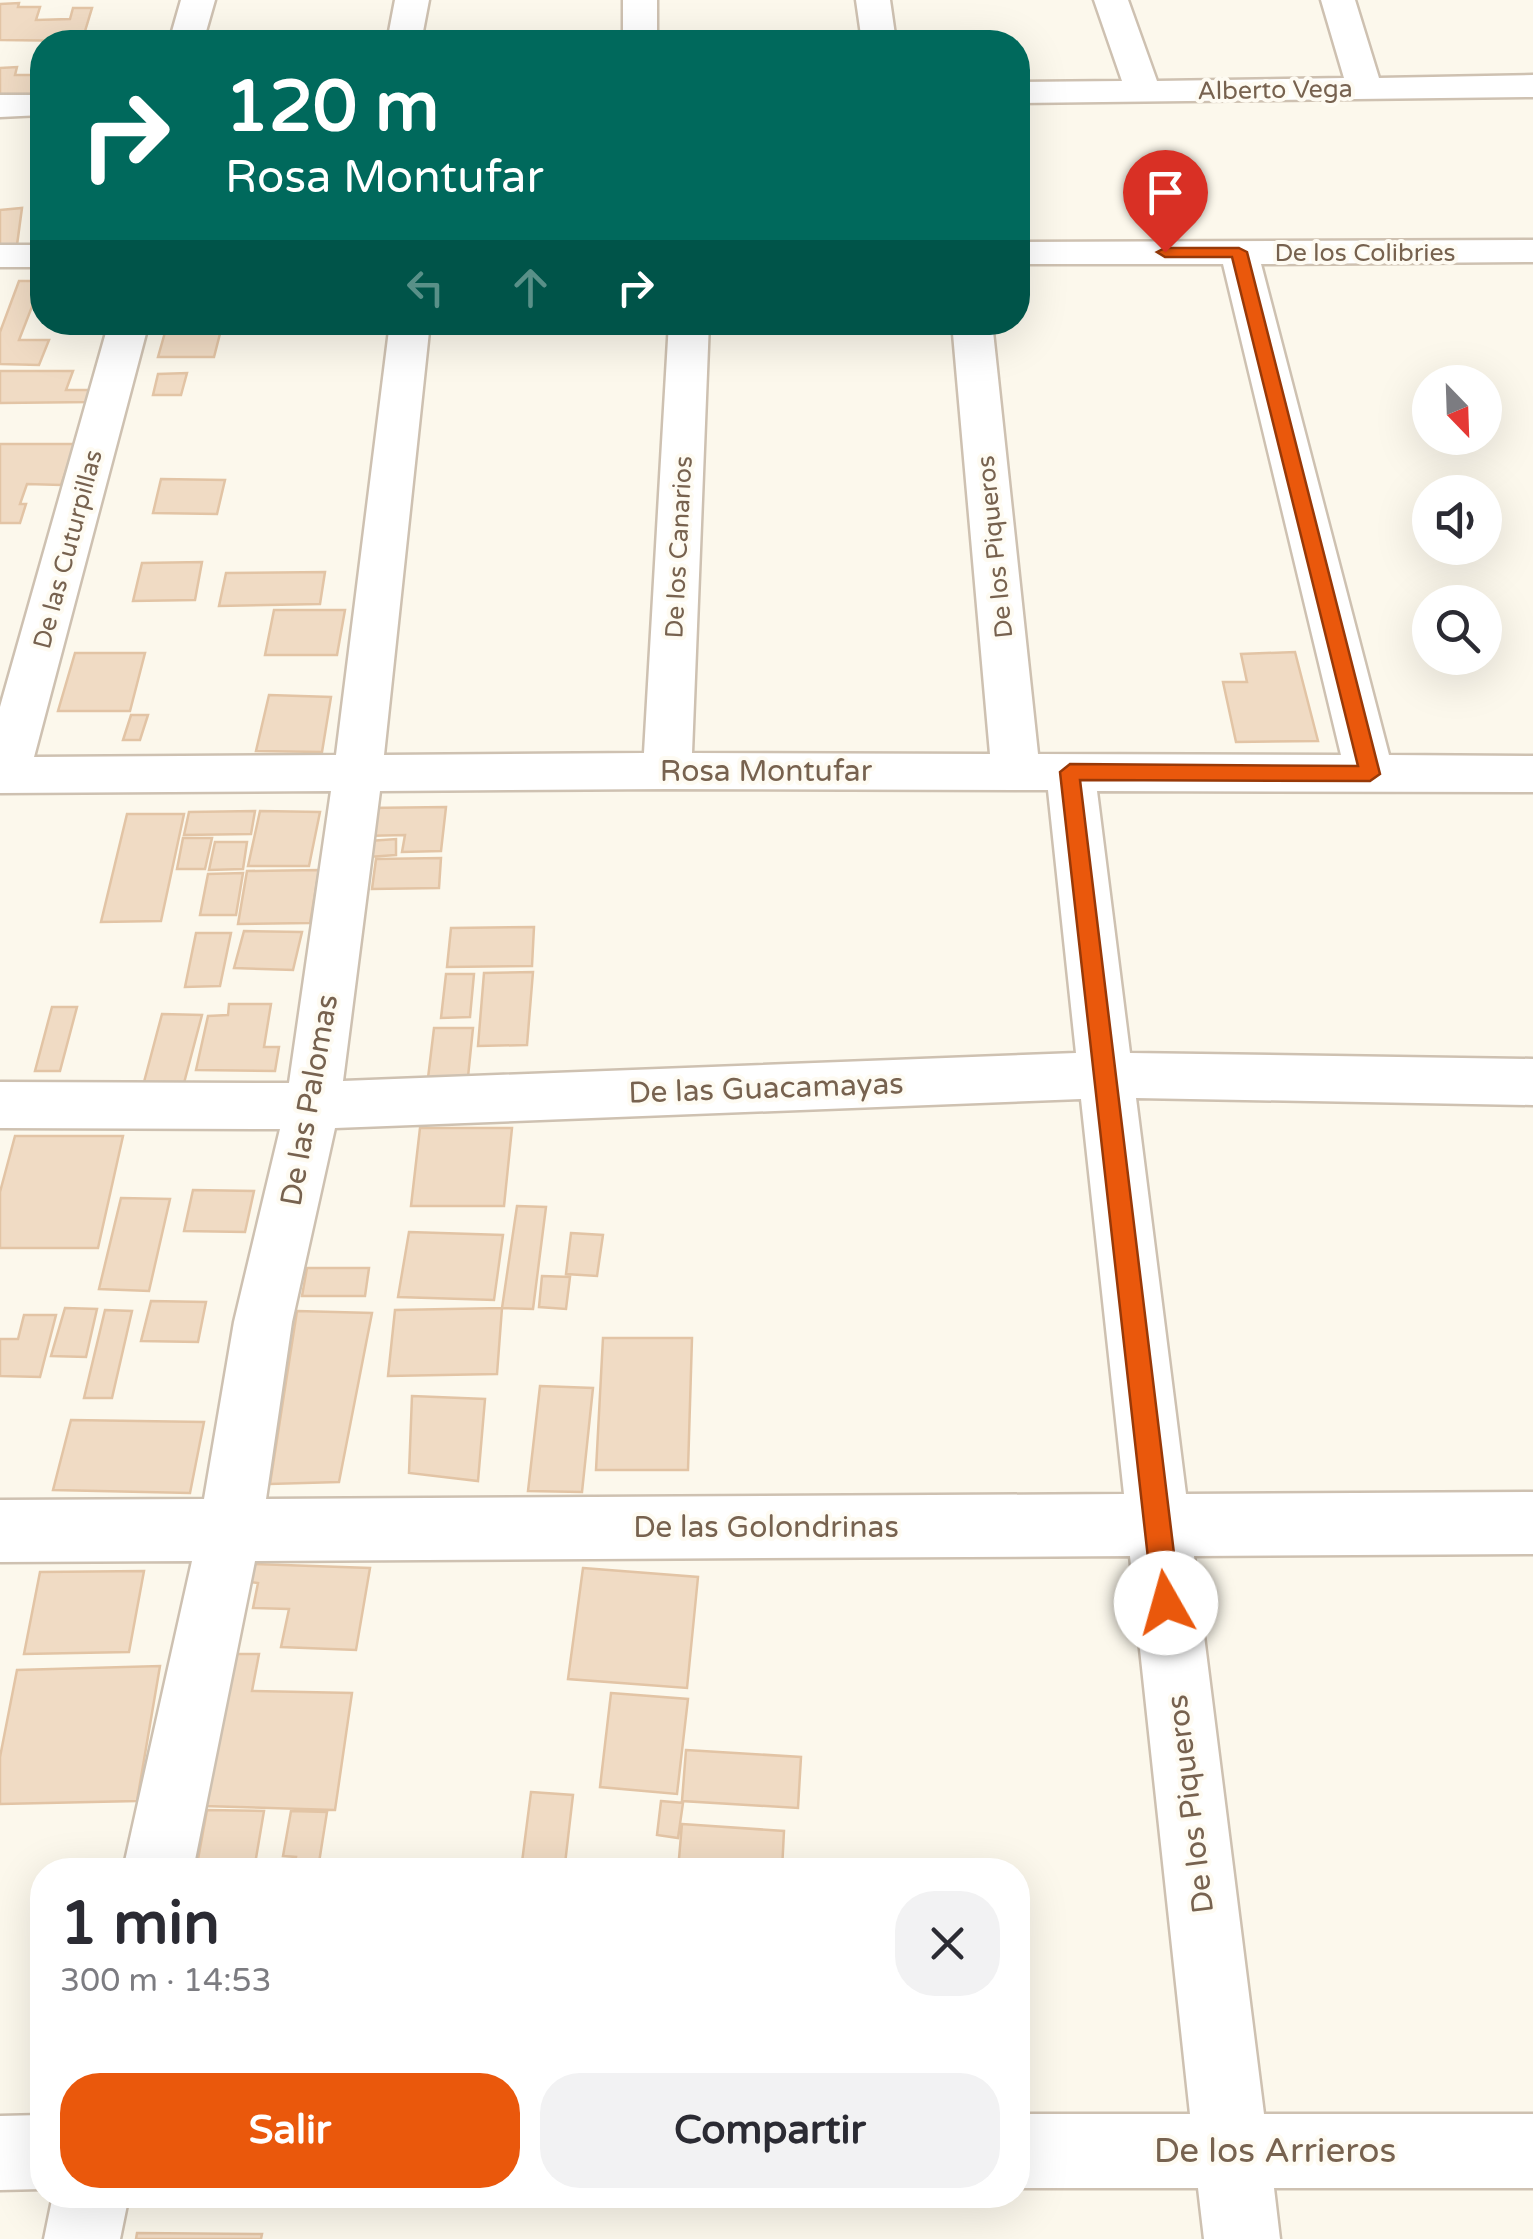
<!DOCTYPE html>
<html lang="es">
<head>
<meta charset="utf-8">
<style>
	body { margin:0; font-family:"Varela Round",sans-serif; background:#f2f2f3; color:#2b2b33; height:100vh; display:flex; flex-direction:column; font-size:38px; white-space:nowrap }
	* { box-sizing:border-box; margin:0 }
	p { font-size:32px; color:#7c7c81 }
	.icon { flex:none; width:55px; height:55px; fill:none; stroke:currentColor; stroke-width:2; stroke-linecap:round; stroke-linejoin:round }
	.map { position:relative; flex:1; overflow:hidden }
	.details { position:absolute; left:30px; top:1858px; width:1000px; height:350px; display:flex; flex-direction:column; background:#fff; border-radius:40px; box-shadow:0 10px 40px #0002 }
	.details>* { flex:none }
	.guide { position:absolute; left:30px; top:30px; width:1000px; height:305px; border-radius:40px; box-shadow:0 10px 40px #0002; background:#00695c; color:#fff; overflow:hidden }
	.needle { width:65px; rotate:157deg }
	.tools { position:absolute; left:1412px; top:365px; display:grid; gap:20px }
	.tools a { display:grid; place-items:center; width:90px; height:90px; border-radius:50%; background:#fff; box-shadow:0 10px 40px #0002; font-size:50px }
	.pin { position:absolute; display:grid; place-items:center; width:85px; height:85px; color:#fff; margin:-102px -42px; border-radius:50% 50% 50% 0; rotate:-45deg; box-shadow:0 0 10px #0007 }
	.pin .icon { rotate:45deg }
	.me { position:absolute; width:110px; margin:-55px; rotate:353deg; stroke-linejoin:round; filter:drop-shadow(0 0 8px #0008) }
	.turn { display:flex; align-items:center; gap:35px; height:210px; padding:0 30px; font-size:45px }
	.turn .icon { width:130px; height:130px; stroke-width:2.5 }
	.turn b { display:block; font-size:70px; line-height:85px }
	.lanes { display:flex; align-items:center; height:95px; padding:0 30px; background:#0003; justify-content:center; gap:50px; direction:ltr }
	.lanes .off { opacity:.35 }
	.round { display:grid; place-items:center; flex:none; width:105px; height:105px; border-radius:40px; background:#f2f2f3 }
	.headline { display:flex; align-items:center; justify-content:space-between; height:170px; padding:0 30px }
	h1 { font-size:60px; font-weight:800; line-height:75px }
	.cta { display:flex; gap:20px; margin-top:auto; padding:20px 30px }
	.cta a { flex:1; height:115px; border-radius:40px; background:#ea580c; color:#fff; font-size:40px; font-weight:800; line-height:115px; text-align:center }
	.cta a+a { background:#f2f2f3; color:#2b2b33 }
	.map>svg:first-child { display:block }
	.building { fill:#f0dbc4; stroke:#e2c4a5; stroke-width:2.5 }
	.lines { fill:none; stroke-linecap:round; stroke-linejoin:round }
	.minor-casing { stroke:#cec1b1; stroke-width:5 }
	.minor { fill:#fff; fill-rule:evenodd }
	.route { fill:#ea580c; stroke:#983908; stroke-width:2.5 }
	.labels { text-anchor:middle; stroke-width:8; stroke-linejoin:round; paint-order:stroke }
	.far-street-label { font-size:25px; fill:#77624f; stroke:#fefbf2 }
	.street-label { font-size:30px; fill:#77624f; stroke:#fefbf2 }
	.near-street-label { font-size:35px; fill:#77624f; stroke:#fefbf2 }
</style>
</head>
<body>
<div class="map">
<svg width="1533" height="2239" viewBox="0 0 1533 2239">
	<rect width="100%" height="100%" fill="#fcf8ec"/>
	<path class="building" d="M19,3l-1,4h22l-4,13 34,-1 3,-11h19l-10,33 -82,-1v-36z
		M17,67l-2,8h27v19h-42v-26z
		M22,208l-5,37 -17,2v-37z
		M19,281h23l-23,59h30l-10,25 -39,-1v-32z
		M168,322h55l-9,35h-56z
		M0,371h73l-7,19h29l-3,12 -92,1z
		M187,373l-6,22h-28l5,-21z
		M0,444h75l-14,41 -34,-1 -7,20h6l-6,19h-20z
		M161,479l64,1 -8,34 -64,-1z
		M202,562l-7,38 -62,1 9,-38z
		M325,572l-5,32 -101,2 7,-33z
		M274,610h71l-8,45h-72z
		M1295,652l23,89 -82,1 -13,-60h24l-6,-28z
		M75,653h70l-15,58h-72z
		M269,695l62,2 -9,55 -66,-1z
		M131,715h17l-8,25h-17z
		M446,807l-5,44 -39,1 3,-17 -42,1 3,-28z
		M255,811l-4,23 -67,1 5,-23z
		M260,811l60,1 -11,54h-61z
		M127,814h57l-23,107 -60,1z
		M183,838h29l-7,31h-28z
		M396,839v16l-28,2 1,-16z
		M215,842h32l-4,27 -34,1z
		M441,858l-2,30 -67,1 4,-30z
		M319,870l-9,53 -72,1 9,-53z
		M243,873l-7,42h-36l8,-41z
		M534,927l-2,39 -85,1 4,-39z
		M244,931l58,1 -9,38 -59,-2z
		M196,933h35l-11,53 -35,1z
		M533,972l-6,73 -49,1 6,-73z
		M446,974h28l-4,43 -29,1z
		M229,1004h42l-7,43h15l-4,24 -79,-1 12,-54 20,-1z
		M52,1007h25l-17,64h-25z
		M162,1014l40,1 -18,68 -40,-1z
		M434,1028h39l-5,49 -40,1z
		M420,1128h92l-8,78h-93z
		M15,1136h108l-25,112h-98v-56z
		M193,1190l61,1 -9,41 -61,-1z
		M121,1198l49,1 -21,92 -50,-2z
		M517,1206l29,1 -13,102 -31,-1z
		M409,1232l94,3 -9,65 -96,-3z
		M571,1233l32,2 -6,41 -31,-2z
		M307,1268h62l-4,28h-63z
		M542,1276l28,1 -4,32 -27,-2z
		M151,1301l55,1 -8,40 -57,-1z
		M65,1308l32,1 -11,48 -35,-1z
		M502,1308l-5,66 -109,2 7,-66z
		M105,1310l27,1 -20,87h-28z
		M297,1311l75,2 -33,169 -69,2z
		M24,1315h32l-16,62 -40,-1v-37h18z
		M603,1338h89l-4,132h-92z
		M540,1386l53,2 -11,104 -54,-1z
		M412,1396l73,3 -7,82 -69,-8z
		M71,1420l133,2 -14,71 -137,-3z
		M253,1564l117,4 -14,82 -75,-3 8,-38 -36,-1 5,-25 -9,-1z
		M583,1568l115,9 -11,111 -119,-9z
		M144,1571l-15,81 -105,2 16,-82z
		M231,1654h28l-7,37 100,2 -17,117 -132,-4z
		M160,1666l-23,135 -137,3v-47l17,-87z
		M611,1693l77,6 -11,95 -77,-7z
		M686,1750l115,7 -3,51 -116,-7z
		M531,1792l42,3 -8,69 -43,-2z
		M661,1801l22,2 -5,35 -21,-3z
		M207,1810l57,1 -10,59h-58z
		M291,1811l36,1 -9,57 -24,-2 2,-10 -13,-1z
		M682,1824l102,7 -2,39h-104z
		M799,1863l61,2v5h-61z
		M137,2233l125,1 -1,5h-125z"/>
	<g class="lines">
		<g class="minor-casing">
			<path id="minor" d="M181,0h34l-12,42h-34z
				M395,0h34l-8,42h-34z
				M623,0h34v42h-34z
				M856,0h34l6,42h-34z
				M1094,0h34l29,81 187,-3 -23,-78h34l24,78 154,-3v22l-515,6v-21l104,-1z
				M0,95h42v20l-42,2z
				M1533,240v22l-272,2 128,491 144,1v36l-436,-1 33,262 403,6v46l-397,-7 50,396 347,-2v62l-339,2 70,558h269v74h-259l6,51h-76l-6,-51h-180v-74h172l-60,-558 -875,5 -62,309h-70l69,-309 -192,1v-62l204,-1 30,-177 46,-193 -280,-1v-46l289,1 42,-292 -331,2v-86l109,-385h40l-115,435 302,-2 54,-433h40l-46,433 260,-2 25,-431h40l-17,431 298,1 -38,-432h40l46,432 303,1 -118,-491h-205v-22zM667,789l381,1 28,263 -733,28 37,-290zM1081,1099l43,395 -858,5 26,-177 43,-194z
				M0,245h42v22h-42z
				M42,2115v74l-42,1v-74z
				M53,2195h76l-9,44h-76z"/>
		</g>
		<use href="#minor" class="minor"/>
	</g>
	<path class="route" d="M1239,248l8,4 133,522 -10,7 -290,-1 100,823 -4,9 -10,4 -9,-4 -4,-9 -93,-831 10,-8 288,2 -126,-509h-67l-8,-5 8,-4z"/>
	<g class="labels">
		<g class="far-street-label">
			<text transform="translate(1275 89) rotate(-1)" y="9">Alberto Vega</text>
			<text x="1365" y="261">De los Colibries</text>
			<text transform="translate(678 547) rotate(-87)" y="9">De los Canarios</text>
			<text transform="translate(994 547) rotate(-96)" y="9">De los Piqueros</text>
			<text transform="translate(67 549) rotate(-75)" y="9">De las Cuturpillas</text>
		</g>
		<g class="street-label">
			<text x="766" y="781">Rosa Montufar</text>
			<text transform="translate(766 1088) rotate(-2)" y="10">De las Guacamayas</text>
			<text transform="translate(309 1100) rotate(-80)" y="10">De las Palomas</text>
			<text x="766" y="1537">De las Golondrinas</text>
			<text transform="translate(1190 1804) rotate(-97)" y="10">De los Piqueros</text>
		</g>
		<g class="near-street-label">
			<text x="1275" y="2162">De los Arrieros</text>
		</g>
	</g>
</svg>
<div class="tools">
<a><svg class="needle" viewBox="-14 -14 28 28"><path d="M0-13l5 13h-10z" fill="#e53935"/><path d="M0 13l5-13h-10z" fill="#7c7c81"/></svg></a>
<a><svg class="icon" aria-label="sound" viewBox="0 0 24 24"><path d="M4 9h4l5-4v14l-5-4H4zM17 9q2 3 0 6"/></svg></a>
<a><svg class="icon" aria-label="search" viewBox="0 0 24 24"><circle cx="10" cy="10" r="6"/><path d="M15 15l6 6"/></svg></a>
</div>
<div class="pin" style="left:1165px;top:252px;background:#d93025"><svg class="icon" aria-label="arrive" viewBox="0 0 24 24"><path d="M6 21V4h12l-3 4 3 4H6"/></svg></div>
<svg class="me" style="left:1166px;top:1603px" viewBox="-20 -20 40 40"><circle r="19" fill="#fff"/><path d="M0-13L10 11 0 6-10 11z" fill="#ea580c"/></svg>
<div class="guide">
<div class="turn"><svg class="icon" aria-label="right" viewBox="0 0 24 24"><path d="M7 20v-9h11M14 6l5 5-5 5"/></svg><div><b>120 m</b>Rosa Montufar</div></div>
<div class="lanes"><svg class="icon off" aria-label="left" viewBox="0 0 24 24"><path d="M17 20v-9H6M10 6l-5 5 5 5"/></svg><svg class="icon off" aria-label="ahead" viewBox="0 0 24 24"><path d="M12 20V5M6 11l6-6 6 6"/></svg><svg class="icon" aria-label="right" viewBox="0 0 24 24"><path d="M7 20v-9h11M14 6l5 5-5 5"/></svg></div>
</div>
<section class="details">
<div class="headline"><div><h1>1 min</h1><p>300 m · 14:53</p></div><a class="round"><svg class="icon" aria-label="close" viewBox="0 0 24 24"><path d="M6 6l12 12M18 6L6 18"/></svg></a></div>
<div class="cta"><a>Salir</a><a>Compartir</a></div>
</section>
</div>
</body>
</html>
